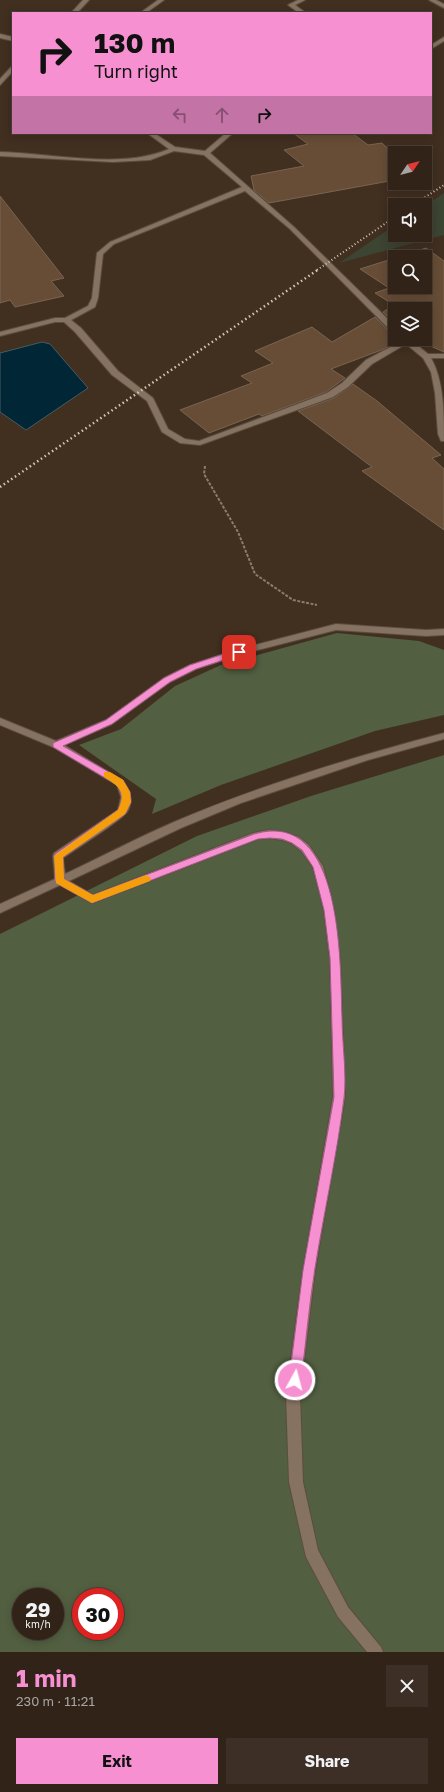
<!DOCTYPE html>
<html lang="en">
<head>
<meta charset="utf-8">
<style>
	body { margin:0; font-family:"Golos Text",sans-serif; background:#3d2f25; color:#f1f3f6; height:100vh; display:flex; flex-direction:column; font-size:15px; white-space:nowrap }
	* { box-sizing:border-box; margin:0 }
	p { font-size:13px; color:#a8a4a2 }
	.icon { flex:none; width:22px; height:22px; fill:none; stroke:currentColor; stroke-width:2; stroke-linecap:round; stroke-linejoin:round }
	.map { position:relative; height:1652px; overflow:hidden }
	.panel { display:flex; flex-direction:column; background:#312318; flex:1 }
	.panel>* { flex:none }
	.guide { position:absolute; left:12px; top:12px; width:420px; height:122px; border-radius:0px; box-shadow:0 2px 10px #0003,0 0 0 1px #4c4037; background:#f690d0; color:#111; overflow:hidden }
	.needle { width:26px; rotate:55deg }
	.controls { position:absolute; left:388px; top:146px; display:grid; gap:8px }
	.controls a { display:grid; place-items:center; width:44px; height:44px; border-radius:0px; background:#312318; box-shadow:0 2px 10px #0003,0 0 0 1px #4c4037; font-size:20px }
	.speed { position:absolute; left:12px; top:1588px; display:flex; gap:8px; font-size:20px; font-weight:700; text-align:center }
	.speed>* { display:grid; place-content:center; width:52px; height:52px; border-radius:50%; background:#312318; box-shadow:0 2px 10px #0003,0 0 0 1px #4c4037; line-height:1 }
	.speed small { font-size:10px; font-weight:400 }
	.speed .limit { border:6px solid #d22; background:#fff; color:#111 }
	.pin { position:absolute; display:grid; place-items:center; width:34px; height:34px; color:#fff; margin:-17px; border-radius:8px; box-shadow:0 2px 6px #0006 }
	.me { position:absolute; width:44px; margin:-22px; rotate:7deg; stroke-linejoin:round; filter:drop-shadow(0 0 3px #0008) }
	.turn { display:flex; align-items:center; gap:14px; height:84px; padding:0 16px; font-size:18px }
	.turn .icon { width:52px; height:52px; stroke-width:2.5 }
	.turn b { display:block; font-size:28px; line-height:34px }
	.lanes { display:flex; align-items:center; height:38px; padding:0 16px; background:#0003; justify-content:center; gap:20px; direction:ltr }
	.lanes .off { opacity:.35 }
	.round { display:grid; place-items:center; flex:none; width:42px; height:42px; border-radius:0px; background:#3d2f25 }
	.overview { display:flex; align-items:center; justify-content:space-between; height:68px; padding:0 16px }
	h1 { font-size:24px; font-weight:700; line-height:30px; color:#f690d0 }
	.primary-button { display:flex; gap:8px; margin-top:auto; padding:8px 16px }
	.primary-button a { flex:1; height:46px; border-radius:0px; background:#f690d0; color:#111; font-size:16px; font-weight:700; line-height:46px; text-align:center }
	.primary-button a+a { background:#3d2f25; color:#f1f3f6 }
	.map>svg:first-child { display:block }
	.green { fill:#3c4432 }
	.forest { fill:#525f41; fill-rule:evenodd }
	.water { fill:#012635; stroke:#455c64 }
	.building { fill:#674d36; stroke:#796453 }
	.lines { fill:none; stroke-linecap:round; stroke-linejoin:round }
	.minor-casing { stroke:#5c4d40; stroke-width:2 }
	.path { stroke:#8c7c70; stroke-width:2; stroke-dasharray:3 1.5; stroke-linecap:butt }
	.minor { fill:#867260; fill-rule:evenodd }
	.rail-far1 { stroke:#d2c6bc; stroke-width:2; stroke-dasharray:1 2.5; stroke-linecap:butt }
	.rail { stroke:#d2c6bc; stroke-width:2.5; stroke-dasharray:1.5 3; stroke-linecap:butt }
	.route { fill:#f690d0; stroke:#a05e87 }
	.slow { fill:#f59e0b }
</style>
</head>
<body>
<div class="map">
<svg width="444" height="1652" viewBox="0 0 444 1652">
	<rect width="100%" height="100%" fill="#412f20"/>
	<path class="green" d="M444,193v42l-105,28 56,-38v10h30v-29z"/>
	<path class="forest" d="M337,633l82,8 25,9v65l-69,16 -154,54 -69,29 4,-15 -77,-54 42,-16 54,-43 46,-21z
		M444,755v897h-444v-718l197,-98 114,-40zM21,1597h34v34h-34zM81,1597h34v34h-34z"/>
	<path class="water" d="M42,342l8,2 38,44 -62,42 -26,-18v-59z"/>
	<path class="building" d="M293,133h59l16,12 14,-2 13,12v25l-126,23 -15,-13 -3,-14 53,-10 -20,-16 24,-6z
		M0,196l64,82 -13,3 13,15 -49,11 -5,-7 -10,3z
		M426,248l18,13v91l-29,-13h10v-30h-30v15l-12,-12 11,-7 -19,-12 14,-5 -29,-19 35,-11v29h30v-30h-26z
		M375,317l16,16 4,1v5l5,2 -16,8 -53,20 14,9 -19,14 -64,24 -3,-2 -50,19 -29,-23 72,-27 -11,-7 32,-13 -18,-12 57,-24 20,15z
		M353,384l24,17 64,54 -9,3 12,11v61l-82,-59 10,-4 -74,-56 36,-13z"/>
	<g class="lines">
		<g class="minor-casing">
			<path id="minor" d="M83,0h6l-12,13h-6z
				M158,0h6l-18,13h-6z
				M298,0h7l-10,5 11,8h-7l-11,-8z
				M429,0h7l8,4v4z
				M0,34l13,3v4l-13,-3z
				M444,37v4l-13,8v-4z
				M13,65v6l-13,14v-6z
				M147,133h7l21,14 30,4 21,-18h7l-23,20 84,74 101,99v6h-3l-102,-103 -45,-38 -131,53 -11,10 -5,44 -3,9 -24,13 10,8 37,43 35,27 15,31 17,10 14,2 128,-48 15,-10 24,-23 36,-19 -2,-2h10l18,15h16v4h-13c13,23 13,56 13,83h-3l-3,-7 -3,-41 -4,-21 -8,-14 -17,-14 -34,20 -24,23 -15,10 -133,48 -20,-2 -18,-11 -15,-31 -35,-26 -37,-43 -11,-10h-9l-55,14v-4l55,-14h10l23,-12 4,-8 5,-45 13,-11 132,-55 -38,-32 -30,-4 -24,9 -37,2 -113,-6v-4c52,1 121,18 169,-3z
				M336,624l90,6 18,-1v6l-18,1 -90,-6 -94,24 -46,15 -26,13 -58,42 -48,21 59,36c7,10 11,20 4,31 -5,8 -53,38 -64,46l2,16c36,-17 72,-36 109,-52 87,-37 179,-65 270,-89v6l-76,21 -127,43 -60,25 -112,53 24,14 160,-62 16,-3 14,2 16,5 10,8 14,21 11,44 6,48 5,139 -30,174 -15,124 3,87 15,68 30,57 33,40 2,5h-16l-29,-35 -32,-60 -17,-75 -3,-87 17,-124 30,-174 -3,-139 -6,-48 -11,-43 -12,-16 -10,-8 -9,-3 -13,-2 -11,1 -166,64 -32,-18 -60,28v-9l55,-25 -2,-23 1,-3 64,-43 3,-13 -4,-12 -64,-38 -53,-22v-7l56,23 50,-21 58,-42 26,-13 46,-15z"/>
		</g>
		<path class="path" d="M205,466l-1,8 34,58 17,42 38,26 24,5"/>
		<use href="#minor" class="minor"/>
		<path class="rail-far1" d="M413,205l31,-20
			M317,270l78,-53"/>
		<path class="rail" d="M0,487l319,-218"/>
	</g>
	<path class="route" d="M239,649l3,1v4l-46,15 -26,13 -58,42 -49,22 60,34 7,12 1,10 -6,12 -62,43 1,22 29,16 161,-61c90,-27 86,131 88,183 0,24 5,59 2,81 -7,57 -20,114 -29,170 -6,37 -9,75 -14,112l-2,4 -4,1 -4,-1 -2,-4 14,-110 31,-173 -4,-139 -6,-48 -11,-43 -11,-17 -10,-7 -10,-4 -12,-1 -12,1 -166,64 -36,-20 -1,-3v-26l63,-44c5,-10 5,-16 -1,-25l-64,-38v-4l53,-23 58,-42 26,-13z"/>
	<path class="slow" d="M104,772h6l13,8 7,12 1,10 -6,12 -62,43 1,22 29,16 53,-20 5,3 -1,3 -58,22 -36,-20 -2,-27 64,-46c9,-18 1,-24 -14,-33z"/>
</svg>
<div class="controls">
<a><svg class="needle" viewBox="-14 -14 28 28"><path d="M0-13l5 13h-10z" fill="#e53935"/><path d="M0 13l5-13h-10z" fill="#a8a4a2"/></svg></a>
<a><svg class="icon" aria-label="sound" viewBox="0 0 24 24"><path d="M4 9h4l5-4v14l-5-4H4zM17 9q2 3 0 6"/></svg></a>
<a><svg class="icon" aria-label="search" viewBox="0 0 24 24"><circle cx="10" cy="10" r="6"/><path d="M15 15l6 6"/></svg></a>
<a><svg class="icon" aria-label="layers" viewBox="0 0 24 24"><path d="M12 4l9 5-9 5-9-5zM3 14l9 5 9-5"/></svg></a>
</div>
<div class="speed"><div>29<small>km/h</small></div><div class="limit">30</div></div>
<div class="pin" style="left:239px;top:652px;background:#d93025"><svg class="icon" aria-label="arrive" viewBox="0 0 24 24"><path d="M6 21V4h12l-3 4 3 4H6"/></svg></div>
<svg class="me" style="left:295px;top:1380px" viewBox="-20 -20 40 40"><circle r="17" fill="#f690d0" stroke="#fff" stroke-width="3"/><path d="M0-11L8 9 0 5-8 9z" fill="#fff"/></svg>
<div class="guide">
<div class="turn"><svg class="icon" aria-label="right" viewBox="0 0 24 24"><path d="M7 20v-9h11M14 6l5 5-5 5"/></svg><div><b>130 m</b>Turn right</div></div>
<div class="lanes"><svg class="icon off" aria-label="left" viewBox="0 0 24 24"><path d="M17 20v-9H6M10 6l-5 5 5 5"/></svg><svg class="icon off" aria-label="ahead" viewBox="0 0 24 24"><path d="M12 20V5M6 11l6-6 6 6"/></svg><svg class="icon" aria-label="right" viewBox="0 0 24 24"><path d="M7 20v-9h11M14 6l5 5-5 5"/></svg></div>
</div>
</div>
<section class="panel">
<div class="overview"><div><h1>1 min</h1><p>230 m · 11:21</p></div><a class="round"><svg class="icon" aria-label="close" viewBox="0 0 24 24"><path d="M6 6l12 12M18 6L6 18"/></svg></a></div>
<div class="primary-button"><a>Exit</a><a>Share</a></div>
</section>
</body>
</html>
